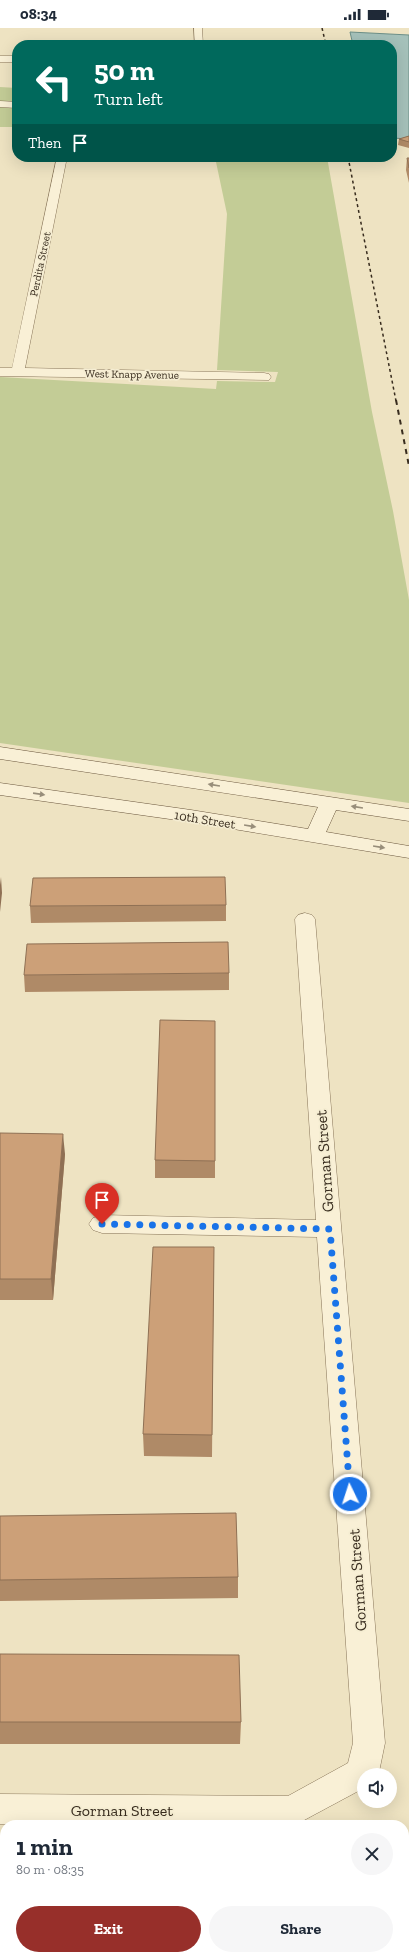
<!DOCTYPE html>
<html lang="en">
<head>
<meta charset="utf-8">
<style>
	body { margin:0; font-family:"Zilla Slab",serif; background:#f6f6f7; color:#1f2937; height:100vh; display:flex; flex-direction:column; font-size:15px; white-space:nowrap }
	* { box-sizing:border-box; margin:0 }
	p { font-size:13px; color:#747a83 }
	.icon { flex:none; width:22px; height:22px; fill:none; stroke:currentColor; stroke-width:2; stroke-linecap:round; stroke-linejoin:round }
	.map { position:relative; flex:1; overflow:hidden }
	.drawer { position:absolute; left:0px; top:1792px; width:409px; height:140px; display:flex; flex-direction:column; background:#fff; border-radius:16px 16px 0 0; box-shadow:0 4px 16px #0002 }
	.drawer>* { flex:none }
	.hud { position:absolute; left:12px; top:12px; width:385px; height:122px; border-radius:16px; box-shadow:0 4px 16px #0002; background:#00695c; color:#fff; overflow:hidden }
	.tools { position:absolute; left:357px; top:1740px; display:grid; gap:8px }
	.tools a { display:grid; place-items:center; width:40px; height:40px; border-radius:50%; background:#fff; box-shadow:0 4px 16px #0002; font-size:20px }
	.pin { position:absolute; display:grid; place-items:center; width:34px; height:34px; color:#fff; margin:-41px -17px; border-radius:50% 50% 50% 0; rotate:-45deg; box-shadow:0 0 4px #0007 }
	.pin .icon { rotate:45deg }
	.me { position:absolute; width:44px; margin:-22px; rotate:356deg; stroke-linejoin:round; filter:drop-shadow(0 0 3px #0008) }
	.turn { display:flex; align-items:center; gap:14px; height:84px; padding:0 16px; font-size:18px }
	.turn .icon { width:52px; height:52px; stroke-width:2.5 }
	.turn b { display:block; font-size:28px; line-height:34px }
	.then { display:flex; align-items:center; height:38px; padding:0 16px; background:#0003; gap:8px; font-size:15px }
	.round { display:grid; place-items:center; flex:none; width:42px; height:42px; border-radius:21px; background:#f6f6f7 }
	.summary { display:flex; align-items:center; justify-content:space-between; height:68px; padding:0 16px }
	h1 { font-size:24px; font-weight:700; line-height:30px }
	.button { display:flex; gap:8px; margin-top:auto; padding:8px 16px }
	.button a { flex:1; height:46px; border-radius:24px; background:#972f2a; color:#fff; font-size:16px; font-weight:700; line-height:46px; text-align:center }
	.button a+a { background:#f6f6f7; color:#1f2937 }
	.status { display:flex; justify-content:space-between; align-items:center; height:28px; padding:0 20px; background:#fff; direction:ltr }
	.status svg { height:11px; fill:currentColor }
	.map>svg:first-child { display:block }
	.green { fill:#c3cc96 }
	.water { fill:#a5c1ba; stroke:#6c8f88 }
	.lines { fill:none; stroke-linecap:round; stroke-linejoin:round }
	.lane-casing { stroke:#887559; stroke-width:1 }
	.street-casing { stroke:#887559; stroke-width:1 }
	.secondary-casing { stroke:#6a563d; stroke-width:1 }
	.lane { fill:#f9f0d6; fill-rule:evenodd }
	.street { fill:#f9f0d6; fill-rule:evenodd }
	.secondary { fill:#f9f0d6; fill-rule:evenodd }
	.rail-far1 { stroke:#382c1e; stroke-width:1.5; stroke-dasharray:3 3; stroke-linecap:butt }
	.rail { stroke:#382c1e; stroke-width:2; stroke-dasharray:5 5; stroke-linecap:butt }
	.wall { fill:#af8a67 }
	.shaded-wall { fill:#8f7054 }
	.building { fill:#cca078; stroke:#8f7054 }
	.oneway { fill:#988e7a }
	.route { stroke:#1a73e8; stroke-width:7; stroke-dasharray:0 12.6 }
	.labels { text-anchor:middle; stroke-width:3.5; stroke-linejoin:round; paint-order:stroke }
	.far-street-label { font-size:11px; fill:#382c1e; stroke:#f5edd2 }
	.street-label { font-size:13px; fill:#382c1e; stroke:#f5edd2 }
	.near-street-label { font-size:16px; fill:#382c1e; stroke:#f5edd2 }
</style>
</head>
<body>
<div class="status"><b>08:34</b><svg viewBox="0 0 49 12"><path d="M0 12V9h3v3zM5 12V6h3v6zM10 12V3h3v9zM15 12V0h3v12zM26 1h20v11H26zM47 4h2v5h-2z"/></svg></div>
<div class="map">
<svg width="409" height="1932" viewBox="0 0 409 1932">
	<rect width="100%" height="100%" fill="#eee3c2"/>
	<path class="green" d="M0,59l17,1v39h-17z
		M218,129h109l45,255 21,99 16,89v203l-409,-60v-366l216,12 1,-8 58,1 3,-10 -61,-2 10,-156 -11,-52z
		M404,1869h5v63h-336v-5h331z"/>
	<path class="water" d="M350,4l59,3v104l-17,-1v-93h-39z"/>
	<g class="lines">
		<g class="lane-casing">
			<path id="lane" d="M0,73l17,1v6l-17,-1z"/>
		</g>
		<g class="street-casing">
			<path id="street" d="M194,0h8l1,17h-8z
				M0,28h17v6h-17z
				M57,129h10l-42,211 239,5 5,1 2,3 -2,3 -269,-4v-8h12z
				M305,885l7,2 3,4 70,824 -6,29 -1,3h-14v13l-69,37 -295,-1v-30l288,2 60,-33 5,-20 -36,-506 -215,-4 -9,-3 -4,-6 4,-6 9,-3 214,5 -21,-301 3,-4z"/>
		</g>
		<g class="secondary-casing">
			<path id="secondary" d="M0,719l409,62v12l-73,-11 -10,22 83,14v12l-218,-36 -191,-27v-12l191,27 117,19 10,-22 -318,-48z"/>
		</g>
		<use href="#lane" class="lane"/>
		<use href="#street" class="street"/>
		<use href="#secondary" class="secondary"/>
		<path class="rail-far1" d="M322,0l4,17
			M348,129l48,244"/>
		<path class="rail" d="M396,372l13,66"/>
	</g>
	<path class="wall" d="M409,108v12l-11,-3 1,-6z
		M407,130h2v25l-3,-13z
		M226,877v16l-195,2 -1,-17z
		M229,945v17l-204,2 -1,-17z
		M215,993v157h-60v-18z
		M0,1105l65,21 -12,146h-53z
		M214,1219l-2,210 -68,-1 -1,-22z
		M0,1488l238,61v21l-238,3z
		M0,1626l241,68 -1,22h-240z"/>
	<path class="shaded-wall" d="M1,849l1,16 -2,19v-27z
		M63,1106l2,20 -12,146 -2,-21z"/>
	<path class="building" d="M409,108v6l-10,-3z
		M407,130h2v10z
		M225,849l1,28 -196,1 3,-28z
		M228,914l1,31 -205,2 3,-31z
		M160,992l55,1v140l-60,-1z
		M0,1105l63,1 -12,145h-51z
		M153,1219h61l-2,188 -69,-1z
		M236,1485l2,64 -238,3v-64z
		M0,1626l239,1 2,67h-241z"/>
	<defs><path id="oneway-solid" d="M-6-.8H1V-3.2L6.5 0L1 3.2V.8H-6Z"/></defs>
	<g class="oneway">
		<use href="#oneway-solid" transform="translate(214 757) rotate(-171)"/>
		<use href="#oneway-solid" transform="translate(39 766) rotate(8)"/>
		<use href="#oneway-solid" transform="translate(357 779) rotate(-171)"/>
		<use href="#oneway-solid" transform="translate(250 798) rotate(9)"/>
		<use href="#oneway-solid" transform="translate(379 819) rotate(9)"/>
	</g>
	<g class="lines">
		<path class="route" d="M102,1196l228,5 20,265"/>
	</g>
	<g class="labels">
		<g class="far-street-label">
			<text transform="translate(40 236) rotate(-78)" y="4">Perdita Street</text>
			<text transform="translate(132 346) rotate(1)" y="4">West Knapp Avenue</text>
		</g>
		<g class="street-label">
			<text transform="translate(205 791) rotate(9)" y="5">10th Street</text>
		</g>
		<g class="near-street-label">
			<text transform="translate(324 1133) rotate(-94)" y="6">Gorman Street</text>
			<text transform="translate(357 1552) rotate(-94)" y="6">Gorman Street</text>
			<text x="122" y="1788">Gorman Street</text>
		</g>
	</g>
</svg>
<div class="tools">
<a><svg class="icon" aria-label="sound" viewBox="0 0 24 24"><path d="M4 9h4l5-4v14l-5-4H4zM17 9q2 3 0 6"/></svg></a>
</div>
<div class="pin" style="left:102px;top:1196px;background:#d93025"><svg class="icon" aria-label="arrive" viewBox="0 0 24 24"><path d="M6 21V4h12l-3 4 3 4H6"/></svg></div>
<svg class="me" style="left:350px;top:1466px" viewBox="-20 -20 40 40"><circle r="17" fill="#1a73e8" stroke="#fff" stroke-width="3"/><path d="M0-11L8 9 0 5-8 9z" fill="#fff"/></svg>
<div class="hud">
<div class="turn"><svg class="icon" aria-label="left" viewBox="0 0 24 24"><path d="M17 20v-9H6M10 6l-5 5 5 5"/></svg><div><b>50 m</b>Turn left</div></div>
<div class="then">Then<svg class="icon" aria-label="arrive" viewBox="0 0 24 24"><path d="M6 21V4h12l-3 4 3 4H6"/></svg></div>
</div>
<section class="drawer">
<div class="summary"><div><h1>1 min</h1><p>80 m · 08:35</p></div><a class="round"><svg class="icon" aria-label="close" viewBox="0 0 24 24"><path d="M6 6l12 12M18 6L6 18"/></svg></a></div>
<div class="button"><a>Exit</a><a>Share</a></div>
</section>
</div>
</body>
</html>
